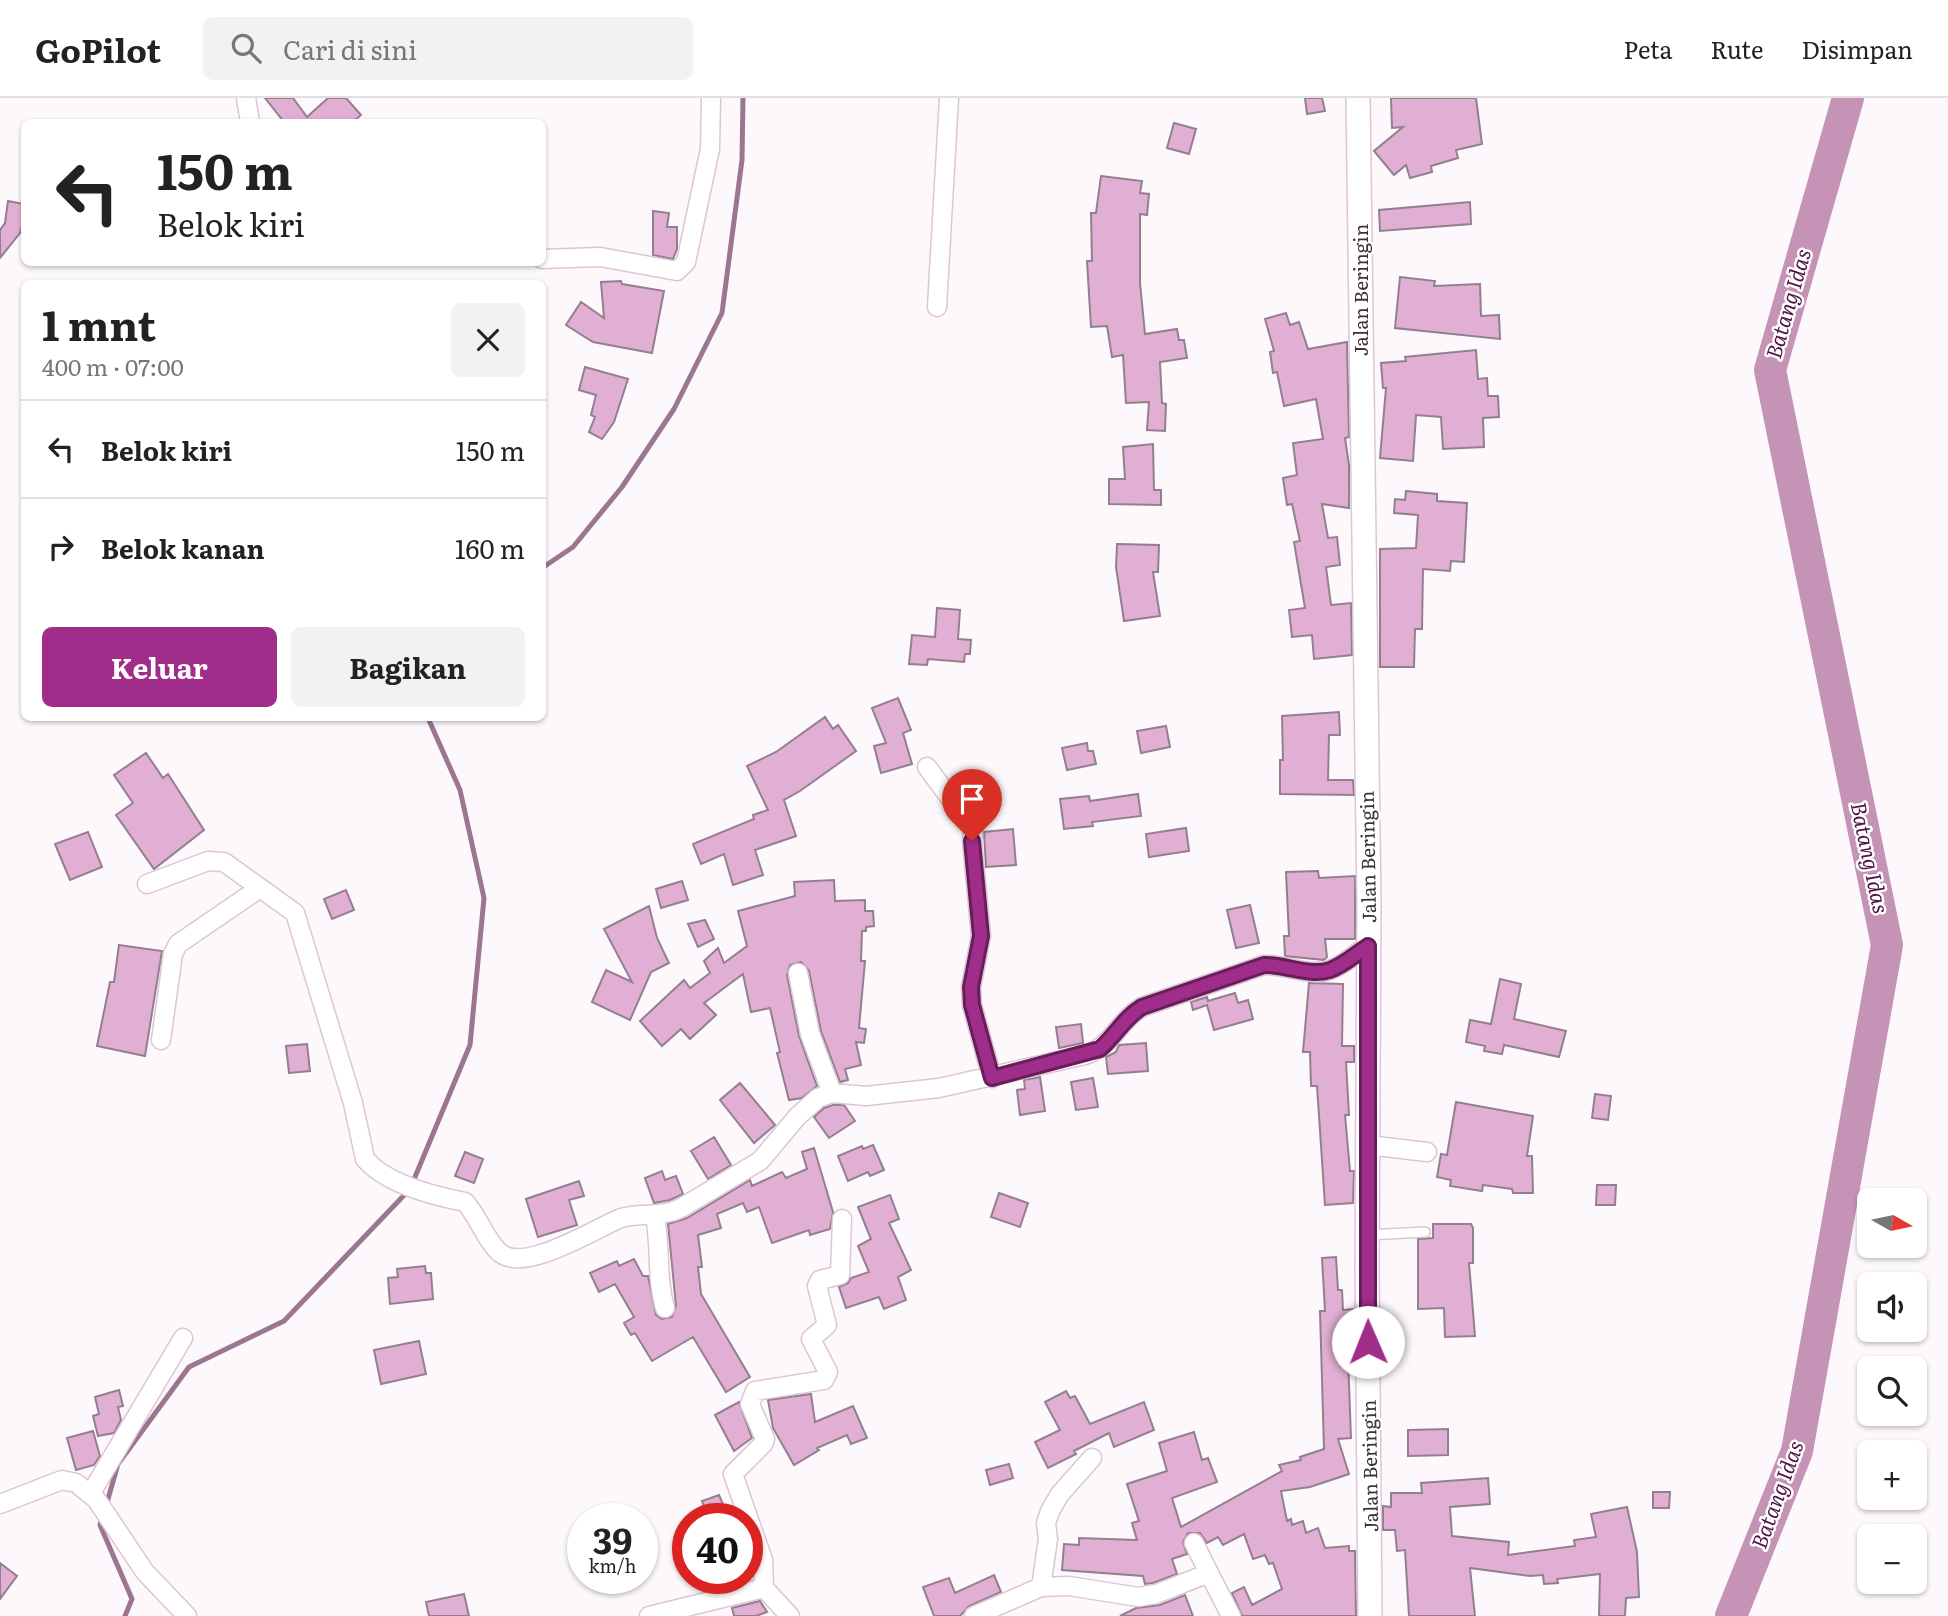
<!DOCTYPE html>
<html lang="id">
<head>
<meta charset="utf-8">
<style>
	body { margin:0; font-family:Literata,serif; background:#f2f2f2; color:#222; height:100vh; display:flex; flex-direction:column; font-size:26px; white-space:nowrap }
	* { box-sizing:border-box; margin:0 }
	p { font-size:23px; color:#767676 }
	.icon { flex:none; width:38px; height:38px; fill:none; stroke:currentColor; stroke-width:2; stroke-linecap:round; stroke-linejoin:round }
	.map { position:relative; flex:1; overflow:hidden }
	.side { position:absolute; left:21px; top:182px; width:525px; height:441px; display:flex; flex-direction:column; background:#fff; border-radius:10px; box-shadow:0 2px 5px #0004 }
	.side>* { flex:none }
	.banner { position:absolute; left:21px; top:21px; width:525px; height:147px; border-radius:10px; box-shadow:0 2px 5px #0004; background:#fff; color:#222; overflow:hidden }
	.needle { width:46px; rotate:99deg }
	.buttons { position:absolute; left:1857px; top:1090px; display:grid; gap:14px }
	.buttons a { display:grid; place-items:center; width:70px; height:70px; border-radius:10px; background:#fff; box-shadow:0 2px 5px #0004; font-size:35px }
	.speed { position:absolute; left:567px; top:1405px; display:flex; gap:14px; font-size:35px; font-weight:700; text-align:center }
	.speed>* { display:grid; place-content:center; width:91px; height:91px; border-radius:50%; background:#fff; box-shadow:0 2px 5px #0004; line-height:1 }
	.speed small { font-size:18px; font-weight:400 }
	.speed .limit { border:10px solid #d22; background:#fff; color:#111 }
	.pin { position:absolute; display:grid; place-items:center; width:60px; height:60px; color:#fff; margin:-72px -30px; border-radius:50% 50% 50% 0; rotate:-45deg; box-shadow:0 0 7px #0007 }
	.pin .icon { rotate:45deg }
	.me { position:absolute; width:77px; margin:-38px; rotate:359deg; stroke-linejoin:round; filter:drop-shadow(0 0 5px #0008) }
	.turn { display:flex; align-items:center; gap:24px; height:147px; padding:0 21px; font-size:32px }
	.turn .icon { width:91px; height:91px; stroke-width:2.5 }
	.turn b { display:block; font-size:49px; line-height:60px }
	.round { display:grid; place-items:center; flex:none; width:74px; height:74px; border-radius:10px; background:#f2f2f2 }
	.headline { display:flex; align-items:center; justify-content:space-between; height:119px; padding:0 21px }
	h1 { font-size:42px; font-weight:700; line-height:52px }
	.action { display:flex; gap:14px; margin-top:auto; padding:14px 21px }
	.action a { flex:1; height:80px; border-radius:10px; background:#9f2d89; color:#fff; font-size:28px; font-weight:700; line-height:80px; text-align:center }
	.action a+a { background:#f2f2f2; color:#222 }
	ul { padding:0; list-style:none }
	li { display:flex; align-items:center; gap:21px; height:98px; padding:0 21px; border-top:2px solid #e0e0e0 }
	li div { flex:1 }
	li b { display:block; font-size:26px }
	li em { font-style:normal }
	header { display:flex; align-items:center; gap:42px; box-sizing:border-box; height:98px; padding:0 35px; background:#fff; border-bottom:2px solid #e0e0e0 }
	header strong { font-size:33px }
	nav { display:flex; gap:38px; margin-inline-start:auto; font-size:24px }
	.search { width:490px; height:63px; background:#f2f2f2; display:flex; align-items:center; gap:18px; box-sizing:border-box; padding:0 24px; border-radius:10px; color:#767676; font-size:26px }
	.map>svg:first-child { display:block }
	.lines { fill:none; stroke-linecap:round; stroke-linejoin:round }
	.stream { stroke:#9b7691; stroke-width:5 }
	.river { stroke:#c493b6; stroke-width:32 }
	.building { fill:#e1afd3; stroke:#937f8d; stroke-width:2 }
	.service-casing { stroke:#dcc6d5; stroke-width:12 }
	.minor-casing { stroke:#dcc6d5; stroke-width:21 }
	.tertiary-casing { stroke:#dcc6d5; stroke-width:26 }
	.service { stroke:#fff; stroke-width:9 }
	.minor { stroke:#fff; stroke-width:18 }
	.tertiary { stroke:#fff; stroke-width:23 }
	.route-casing { stroke:#671d59; stroke-width:18 }
	.route { stroke:#9f2d89; stroke-width:12 }
	.labels { text-anchor:middle; stroke-width:5; stroke-linejoin:round; paint-order:stroke }
	.street-label { font-size:19px; fill:#3c343a; stroke:#fff }
	.water-label { font-size:21px; font-style:italic; fill:#4e1443; stroke:#fff }
</style>
</head>
<body>
<header>
<strong>GoPilot</strong>
<div class="search"><svg class="icon" aria-label="search" viewBox="0 0 24 24"><circle cx="10" cy="10" r="6"/><path d="M15 15l6 6"/></svg>Cari di sini</div>
<nav><a>Peta</a><a>Rute</a><a>Disimpan</a></nav>
</header>
<div class="map">
<svg width="1948" height="1518" viewBox="0 0 1948 1518">
	<rect width="100%" height="100%" fill="#fdf8fb"/>
	<g class="lines">
		<path class="stream" d="M542,470l31,-21 49,-60 52,-78 48,-96 20,-153 1,-62
			M106,1408l12,-42 71,-97 95,-46 126,-132 60,-144 14,-147 -24,-108 -32,-72
			M103,1417l-3,10 32,74 -7,17"/>
		<path class="river" d="M1731,1518l66,-165 90,-506 -117,-575 78,-272"/>
	</g>
	<path class="building" d="M265,0h28l14,19 21,-19h18l15,17 -8,7h-69z
		M1305,0h17l3,13 -18,3z
		M1391,0h85l6,46 -26,6 2,8 -27,8 1,6 -22,6 -4,-13 -12,10 -20,-24 29,-24 -11,1z
		M1174,25l22,6 -7,25 -22,-6z
		M1101,78l41,5 -2,12 9,1 -2,21 -7,-1v69l5,51 32,-5 2,11h5l3,18 -27,4 2,41 4,1 -1,27 -18,-1 2,-28 -23,1 -3,-48 -11,2 -5,-31 -16,1 -4,-66h5l-1,-48h5z
		M8,103l16,3v14l-4,15 -20,25v-28l5,-7z
		M1470,104l1,22 -91,7 -1,-21z
		M653,113l16,2 -2,14h10v22l-4,10 -20,-4z
		M1400,179l35,4 -1,5 46,-2 1,32 18,-1 1,24 -105,-11z
		M621,183l1,3 42,7 -12,62 -59,-11 -27,-17 15,-23 23,16 -3,-36z
		M1286,215l4,12 9,-3 9,27 39,-7 2,95 -4,1 4,27v43l-27,-4 6,34 9,-1 3,28 -14,2 5,38 20,-2 1,52 -38,4 -2,-24 -20,2 -3,-27 16,-2 -11,-66 6,-1 -8,-37 -5,1 -4,-27 14,-3 -4,-32 30,-4 -7,-40 -32,7 -7,-34 -4,1 -3,-21 4,-1 -9,-32z
		M1476,252l2,29 9,-1 1,18h10l1,21 -16,1 1,29 -41,2 -2,-32 -25,-2 -3,46 -33,-3 6,-70h-3l-2,-25 25,-2 -1,-4z
		M585,269l43,12 -14,43 -12,17 -13,-7 6,-15 -4,-2 5,-20 -17,-5z
		M1153,346l1,46h7v15l-52,-1v-25h16l-2,-32z
		M1406,393l31,3v7l30,2 -3,59 -13,-1 -1,10 -27,-2 -1,60h-7l-1,38h-34v-118l36,-1 2,-33 -24,-2 1,-14 10,1z
		M1117,446l42,1 -1,27h-5l7,44 -36,5 -8,-54z
		M937,510l23,2 -2,29 13,1 -1,14h-5l-1,8 -36,-3 -1,6 -18,-1 3,-29 23,2z
		M898,600l13,32 -8,3 9,31 -31,9 -7,-27 12,-3 -14,-35z
		M1339,614l1,23h-11l-1,45h25l1,15 -74,-1v-34h3l-1,-44z
		M825,619l8,12 5,-4 18,26 -56,40 -16,9 12,36 -41,14 8,25 -30,10 -9,-31 -23,10 -8,-20 61,-25 -1,-4 15,-5 -21,-44 29,-14z
		M1166,628l4,21 -29,6 -4,-22z
		M1087,645l1,8h5l3,13 -29,6 -5,-22z
		M146,655l17,25 5,-4 36,56 -50,39 -38,-54 17,-12 -19,-28z
		M1138,696l3,22 -49,6 1,4 -29,3 -4,-30 29,-3 1,5z
		M1186,730l3,23 -40,6 -3,-23z
		M1013,731l3,36 -30,2 -2,-35z
		M88,734l14,35 -32,13 -15,-36z
		M1318,773l1,7 36,-2v63h-30l2,18 -3,3 -39,-4 -1,-20h5l-3,-64z
		M834,782l1,21 30,-1v11h8l1,15 -8,1v4h-4l-1,30h4l-6,67 7,1 -2,14 -8,-1 5,23 -16,4 3,11 -8,2 -19,-51 -12,-60 -8,-9 -11,3 -3,10 12,61 18,50 -15,12 -13,2 -12,-47 3,-1 -10,-44 -19,4 -8,-38 -39,29 12,12 -26,24 -9,-10 -19,17 -22,-25 44,-41 6,8 20,-15 -6,-12 14,-13 6,15 23,-17 -9,-35 57,-15 -1,-14z
		M682,783l6,19 -27,8 -5,-19z
		M346,792l8,20 -22,9 -8,-20z
		M1250,807l9,38 -23,5 -9,-38z
		M649,808l8,32 12,25 -18,9 -21,48 -38,-18 14,-32 26,12 -28,-53z
		M705,822l9,19 -16,8 -10,-23z
		M119,847l43,6 -17,105 -48,-10 13,-64h4z
		M1500,881l21,5 -7,35 52,12 -7,26 -55,-12 -2,9 -18,-3 1,-5 -19,-4 4,-22 21,4z
		M1309,885l34,1 -1,62h12v16h-8l3,53h-4l5,56h4l-1,32 -28,2 -8,-119h-6l-1,-34h-7z
		M1235,895l3,10 10,-3 5,19 -39,11 -7,-25 -14,5 -2,-8 16,-5 1,4z
		M1081,926l2,19 -24,5 -3,-21z
		M1146,945l2,28 -40,3 -2,-17 10,-5 3,-7z
		M307,946l3,27 -21,2 -3,-27z
		M1040,979l5,34 -25,4 -3,-25 8,-1 -1,-9z
		M1093,980l5,29 -22,3 -5,-28z
		M740,985l35,42 -21,18 -34,-43z
		M1595,996l16,2 -3,24 -16,-2z
		M1456,1004l77,14 -6,40h5l1,37h-20l-1,-4 -29,-4 -1,6 -32,-5 1,-6 -14,-3 4,-23 6,1z
		M833,1007h11l11,16 -26,17 -15,-21 10,-9z
		M714,1039l17,28 -23,14 -17,-28z
		M873,1047l11,25 -14,6 -2,-4 -20,9 -10,-25 24,-10 1,3z
		M814,1050l19,64 -3,17 -20,6 -1,-5 -37,13 -13,-36 -12,5 -4,-9 -26,11 4,14 -23,7 4,32h-4l3,27 49,83 -24,15 -33,-55 -41,24 -17,-28 -4,2 -7,-12 10,-6 -19,-33 -16,8 -9,-19 27,-12 2,5 15,-7 9,17h5l8,39 6,4 10,-2 4,-11 -8,-82 19,-6 63,-38 2,6 30,-14 4,6 21,-9 -5,-17z
		M465,1054l18,7 -9,24 -19,-7z
		M662,1073l3,9 11,-4 7,18 -13,6 -16,3 -9,-25z
		M579,1083l5,15 -15,4 8,25 -39,12 -12,-38z
		M1597,1087h19l-1,20h-19z
		M999,1095l29,10 -8,24 -29,-10z
		M890,1097l9,24 -10,4 22,47 -13,7 8,23 -22,9 -5,-12 -33,11 -7,-21 9,-4 3,-5 18,-6 -11,-26 13,-7 -13,-32z
		M1433,1126h38l2,4v35h-4l6,73 -30,1 -1,-29 -26,1v-70l15,-1z
		M1336,1159l2,33h4l1,20 10,-1 1,49h-6l3,80 -13,1 11,35 -39,13 -29,4 6,30 4,-2 1,6 11,-4 3,12 12,-5 7,20 24,-2v5h6l1,65h-114l-10,-23 12,-6 8,18 30,-16 -9,-26 -4,1 -4,-9 -12,4 -9,-25 -21,11 -5,-8 -11,6 -7,-10h-12l-5,9 4,12 -15,5 5,15 -24,9 -8,1 -2,-8 -81,-6 2,-26 15,1v-7l58,2 -5,-17 7,-2 -12,-37 40,-13 -8,-28 35,-11 8,28 6,-2 9,24 -45,16 9,29 101,-56 -3,-6 22,-5 -1,-3 24,-8 -4,-138h5l-3,-53z
		M425,1168l1,7h5l2,26 -43,5 -2,-26 10,-1 -1,-8z
		M419,1243l7,33 -45,10 -7,-34z
		M119,1292l4,16 -5,1 3,13 -7,13 -16,3 -5,-20 6,-2 -4,-17z
		M1066,1293l4,7 5,-2 15,28 54,-22 10,28 -40,17 -5,-14 -35,18 2,3 -28,14 -13,-26 25,-12 -15,-28z
		M811,1296l4,28 38,-16 14,32 -16,6 -4,-9 -30,13 2,2 -25,15 -21,-37 -5,-28z
		M739,1304l13,36 -18,13 -19,-36z
		M1448,1331v26l-40,1v-26z
		M93,1333l7,25 -6,9 -18,5 -9,-32z
		M1009,1366l4,14 -23,7 -4,-15z
		M1488,1380l2,26 -40,3 2,29 57,6 -1,13 67,-9 -1,-6 22,-3 -5,-23 36,-7 10,45 2,45 -13,1 -1,18h-26l1,-42 -43,5 1,4 -14,1 -1,-9 -13,1 -60,-8 5,48h-66l-4,-66 -8,1 -2,-21h-12v-24l8,1v-14h31l-1,-10z
		M1653,1394h17l-1,16h-16z
		M719,1397l10,24h-20l-7,-18z
		M0,1465l17,13 -17,23z
		M994,1477l7,17 -32,14 -9,10h-26l-11,-29 26,-9 6,15z
		M464,1496l5,22h-40l-3,-14z
		M1185,1497l8,21h-73l16,-8 24,-3z
		M760,1503l7,11 -11,4h-22l-2,-8z"/>
	<g class="lines">
		<g class="service-casing">
			<path id="service" d="M1367,1137l58,-3"/>
		</g>
		<g class="minor-casing">
			<path id="minor" d="M246,0l4,24
				M542,161l58,-2 77,14 9,-9 24,-113 1,-51
				M937,209l12,-209
				M927,669l23,31 26,7 -4,36 9,95 -10,51 1,18 20,73
				M147,786l61,-23 16,1 71,51 58,190 12,56c21,25 69,37 100,43 13,14 19,35 33,49 23,25 96,-22 123,-33 21,-6 40,0 60,-10l79,-47 37,-44 21,-19 14,-5 34,3 73,-8 146,-33c29,-10 32,-33 57,-48l122,-42c21,-1 45,12 66,5 14,-5 27,-17 38,-25
				M798,875l12,61 22,59
				M161,942l12,-86 5,-10 82,-56
				M1368,1047l59,7
				M655,1118c6,31 1,61 10,92
				M91,1395l92,-155
				M0,1406l62,-24 14,3 20,16 49,73 42,44
				M1194,1445l15,30
				M1041,1489l7,-48 -2,-16 4,-12 10,-17 32,-36
				M764,1490l-1,-28 -30,-86 30,-30 2,-5 -15,-35 5,-13 69,-11 4,-8 -17,-33 16,-14 -10,-39 3,-6 20,-5 2,-56
				M649,1518l115,-28 26,28
				M974,1518l67,-29 28,-1 69,11 18,-3 53,-21 22,43"/>
		</g>
		<g class="tertiary-casing">
			<path id="tertiary" d="M1358,0l11,808 -2,360 3,350"/>
		</g>
		<use href="#service" class="service"/>
		<use href="#minor" class="minor"/>
		<use href="#tertiary" class="tertiary"/>
	</g>
	<g class="lines">
		<g class="route-casing">
			<path id="route" d="M972,743l9,95 -10,51 1,18 20,73 108,-29c15,-13 24,-31 42,-42l122,-42c21,-1 45,12 66,5 14,-5 27,-17 38,-24v396"/>
		</g>
		<use href="#route" class="route"/>
	</g>
	<g class="labels">
		<g class="street-label">
			<text transform="translate(1361 192) rotate(-90)" y="7">Jalan Beringin</text>
			<text transform="translate(1368 759) rotate(-91)" y="7">Jalan Beringin</text>
			<text transform="translate(1370 1368) rotate(-91)" y="7">Jalan Beringin</text>
		</g>
		<g class="water-label">
			<text transform="translate(1789 206) rotate(-74)" y="7">Batang Idas</text>
			<text transform="translate(1869 760) rotate(78)" y="7">Batang Idas</text>
			<text transform="translate(1778 1397) rotate(-70)" y="7">Batang Idas</text>
		</g>
	</g>
</svg>
<div class="buttons">
<a><svg class="needle" viewBox="-14 -14 28 28"><path d="M0-13l5 13h-10z" fill="#e53935"/><path d="M0 13l5-13h-10z" fill="#767676"/></svg></a>
<a><svg class="icon" aria-label="sound" viewBox="0 0 24 24"><path d="M4 9h4l5-4v14l-5-4H4zM17 9q2 3 0 6"/></svg></a>
<a><svg class="icon" aria-label="search" viewBox="0 0 24 24"><circle cx="10" cy="10" r="6"/><path d="M15 15l6 6"/></svg></a>
<a>+</a>
<a>−</a>
</div>
<div class="speed"><div>39<small>km/h</small></div><div class="limit">40</div></div>
<div class="pin" style="left:972px;top:743px;background:#d93025"><svg class="icon" aria-label="arrive" viewBox="0 0 24 24"><path d="M6 21V4h12l-3 4 3 4H6"/></svg></div>
<svg class="me" style="left:1368px;top:1244px" viewBox="-20 -20 40 40"><circle r="19" fill="#fff"/><path d="M0-13L10 11 0 6-10 11z" fill="#9f2d89"/></svg>
<div class="banner">
<div class="turn"><svg class="icon" aria-label="left" viewBox="0 0 24 24"><path d="M17 20v-9H6M10 6l-5 5 5 5"/></svg><div><b>150 m</b>Belok kiri</div></div>
</div>
<section class="side">
<div class="headline"><div><h1>1 mnt</h1><p>400 m · 07:00</p></div><a class="round"><svg class="icon" aria-label="close" viewBox="0 0 24 24"><path d="M6 6l12 12M18 6L6 18"/></svg></a></div>
<ul>
<li><svg class="icon" aria-label="left" viewBox="0 0 24 24"><path d="M17 20v-9H6M10 6l-5 5 5 5"/></svg><div><b>Belok kiri</b></div><em>150 m</em></li>
<li><svg class="icon" aria-label="right" viewBox="0 0 24 24"><path d="M7 20v-9h11M14 6l5 5-5 5"/></svg><div><b>Belok kanan</b></div><em>160 m</em></li>
</ul>
<div class="action"><a>Keluar</a><a>Bagikan</a></div>
</section>
</div>
</body>
</html>
